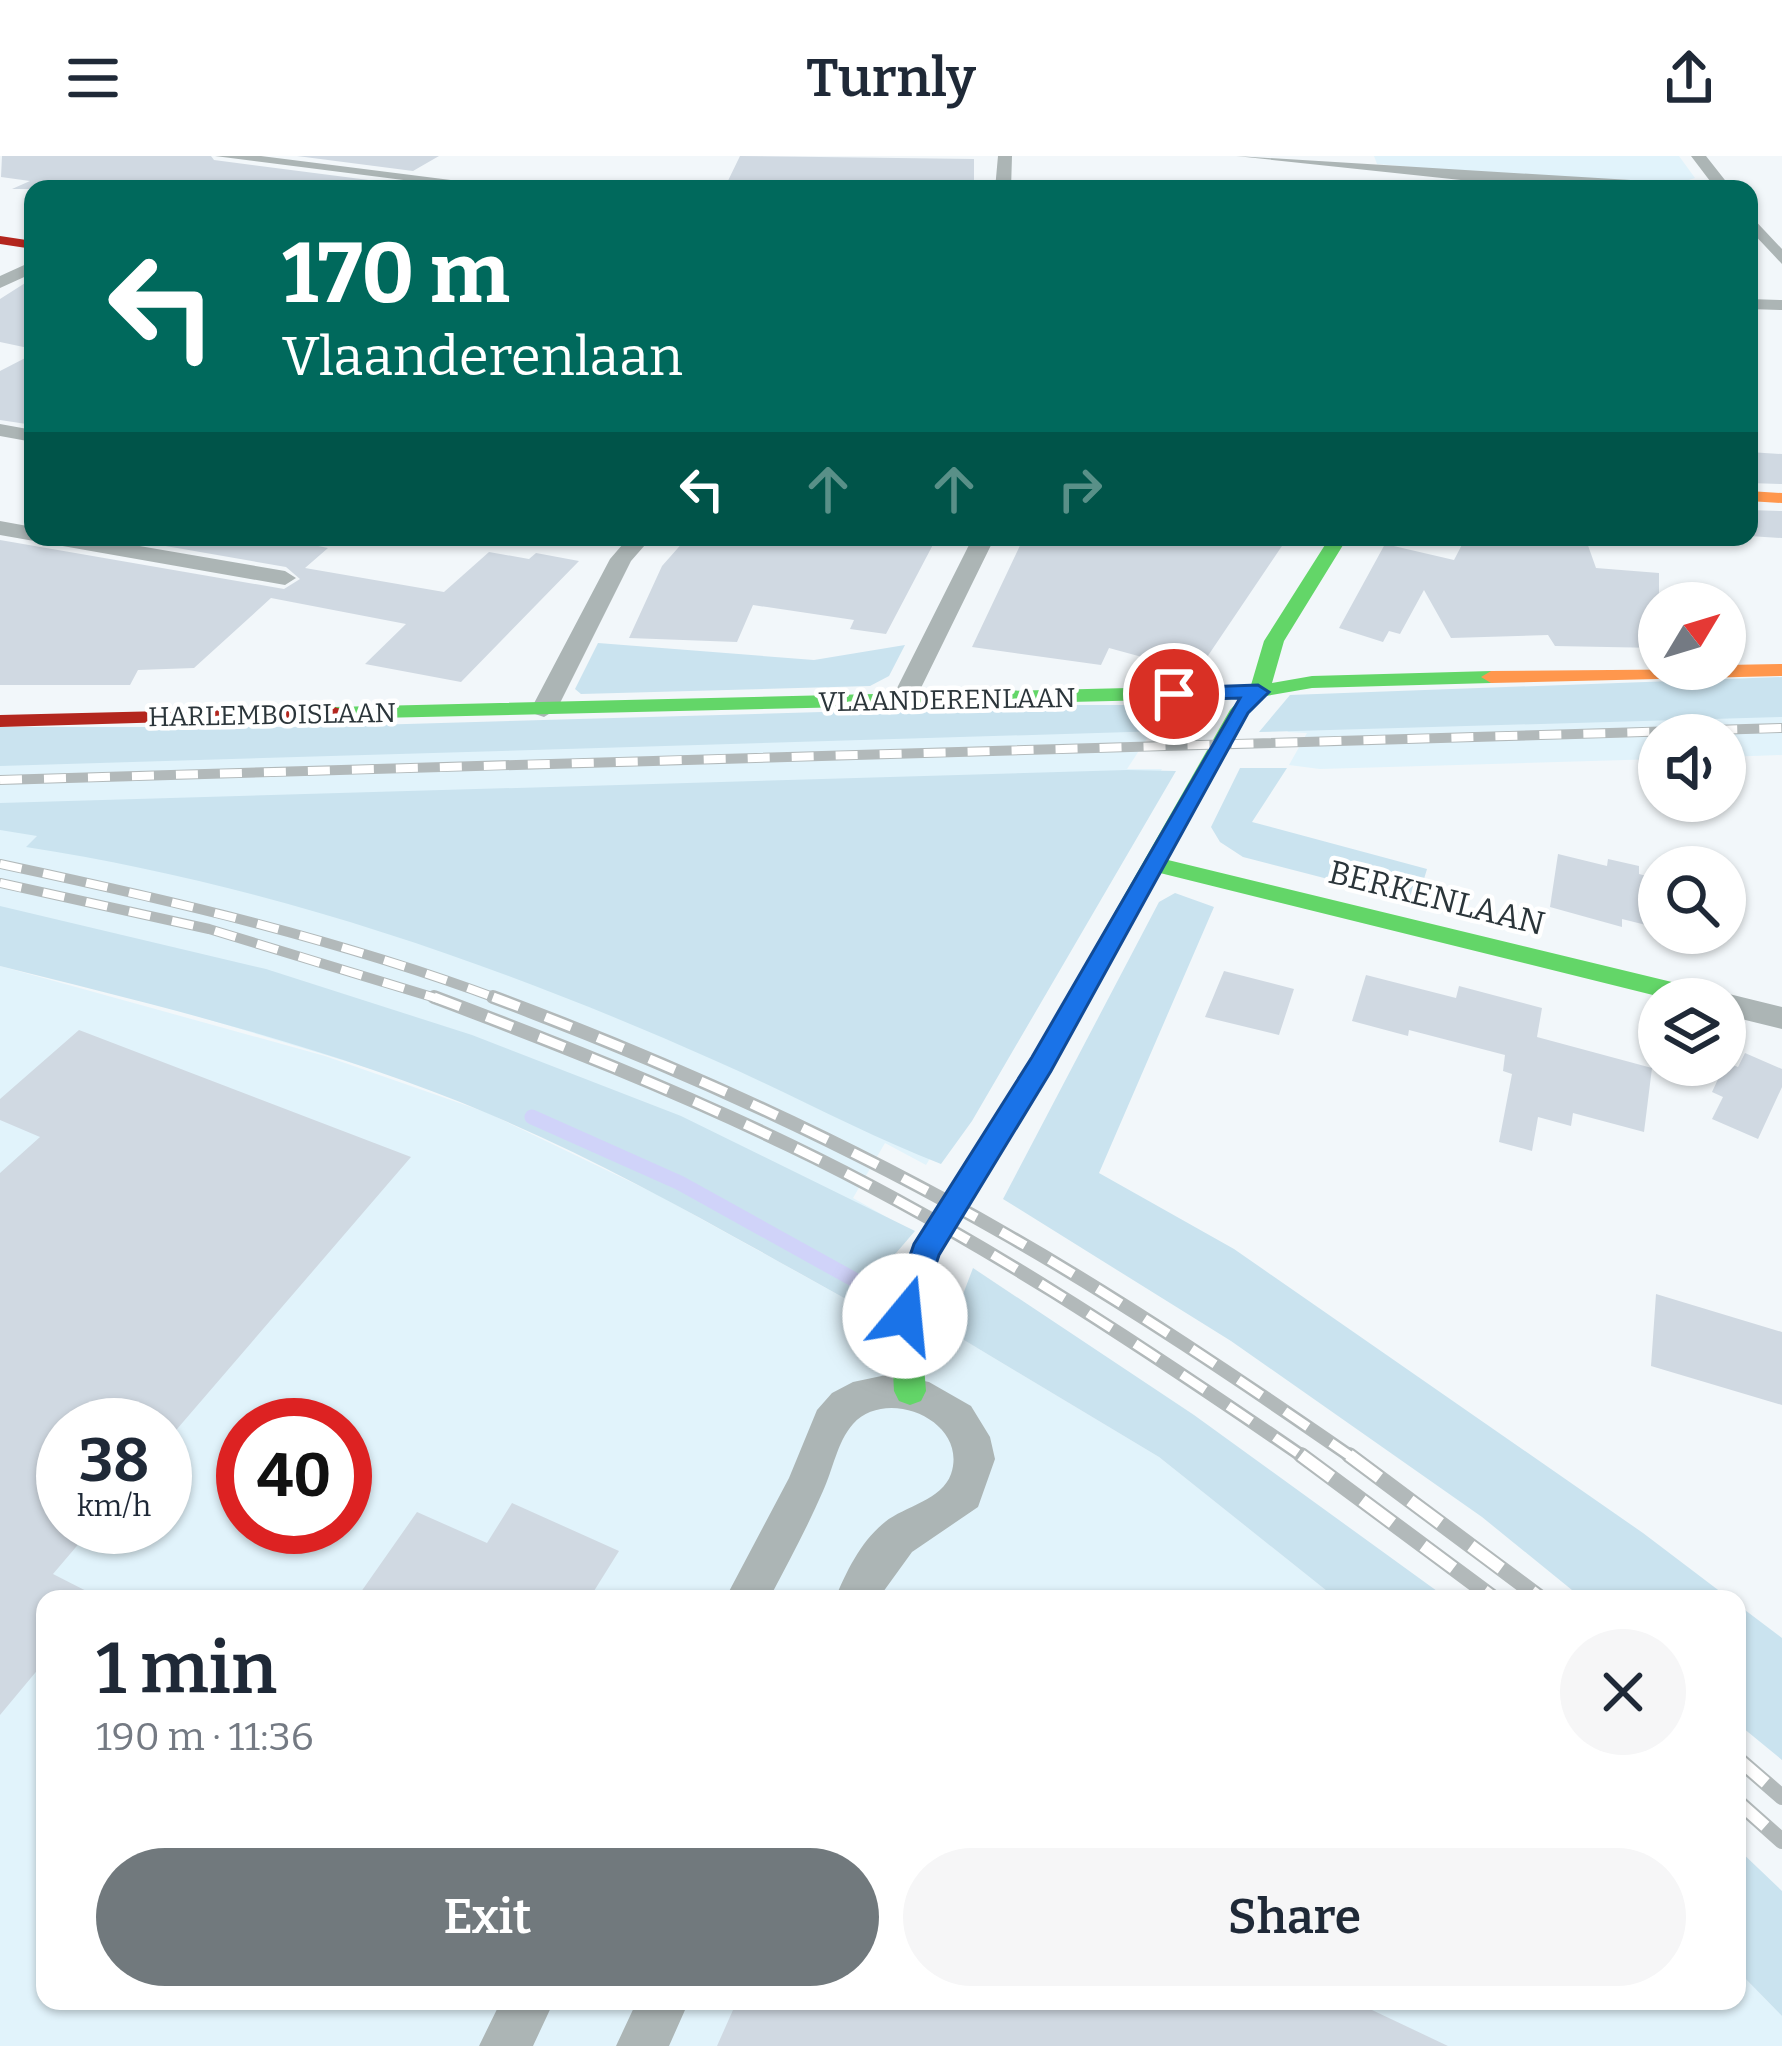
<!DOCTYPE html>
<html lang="en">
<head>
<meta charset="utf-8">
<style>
	body { margin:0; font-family:Bitter,serif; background:#f6f6f7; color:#1f2937; height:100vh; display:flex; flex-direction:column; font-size:45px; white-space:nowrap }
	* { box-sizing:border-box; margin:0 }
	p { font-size:39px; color:#747a83 }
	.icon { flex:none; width:66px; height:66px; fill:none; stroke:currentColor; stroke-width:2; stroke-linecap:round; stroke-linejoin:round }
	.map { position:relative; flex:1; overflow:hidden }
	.sheet { position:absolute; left:36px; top:1434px; width:1710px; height:420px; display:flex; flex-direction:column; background:#fff; border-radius:24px; box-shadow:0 3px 9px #0004 }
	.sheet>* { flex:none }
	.hud { position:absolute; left:24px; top:24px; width:1734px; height:366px; border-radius:24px; box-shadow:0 3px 9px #0004; background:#00695c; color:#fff; overflow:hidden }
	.needle { width:78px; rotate:52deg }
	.fabs { position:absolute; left:1638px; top:426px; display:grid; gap:24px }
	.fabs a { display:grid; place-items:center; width:108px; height:108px; border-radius:50%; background:#fff; box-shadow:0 3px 9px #0004; font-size:60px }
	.speed { position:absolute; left:36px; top:1242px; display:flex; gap:24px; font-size:60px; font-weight:700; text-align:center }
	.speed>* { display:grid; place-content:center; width:156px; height:156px; border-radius:50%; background:#fff; box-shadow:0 3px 9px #0004; line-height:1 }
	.speed small { font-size:30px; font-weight:400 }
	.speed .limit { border:18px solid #d22; background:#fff; color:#111 }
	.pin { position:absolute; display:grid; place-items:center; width:102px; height:102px; color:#fff; margin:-51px; border:6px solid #fff; border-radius:50%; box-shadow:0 3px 12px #0007 }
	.me { position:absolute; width:132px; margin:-66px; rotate:17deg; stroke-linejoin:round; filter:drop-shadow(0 0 9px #0008) }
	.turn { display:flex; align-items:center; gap:42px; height:252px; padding:0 60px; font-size:54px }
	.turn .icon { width:156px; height:156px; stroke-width:2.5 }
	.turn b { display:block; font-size:84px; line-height:102px }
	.lanes { display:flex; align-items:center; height:114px; padding:0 60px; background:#0003; justify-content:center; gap:60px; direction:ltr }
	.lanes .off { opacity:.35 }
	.round { display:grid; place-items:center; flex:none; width:126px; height:126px; border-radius:63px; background:#f6f6f7 }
	.summary { display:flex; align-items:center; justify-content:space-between; height:204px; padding:0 60px }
	h1 { font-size:72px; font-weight:600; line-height:90px }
	.button { display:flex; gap:24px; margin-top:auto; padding:24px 60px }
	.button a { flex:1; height:138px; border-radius:72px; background:#71797d; color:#fff; font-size:48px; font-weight:600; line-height:138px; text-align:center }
	.button a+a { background:#f6f6f7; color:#1f2937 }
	header { display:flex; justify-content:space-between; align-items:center; height:156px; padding:0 60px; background:#fff; font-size:54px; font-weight:600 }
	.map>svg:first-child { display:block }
	.built { fill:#e1f3fb; fill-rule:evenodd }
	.green { fill:#cae3ef }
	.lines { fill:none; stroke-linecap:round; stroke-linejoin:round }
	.stream { stroke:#d0d3f9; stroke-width:15 }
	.building { fill:#d0d9e2 }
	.street { fill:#acb5b5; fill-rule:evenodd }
	.fast { fill:#63d668; fill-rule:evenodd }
	.slow { fill:#ff974d; fill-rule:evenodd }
	.jam { fill:#b3261e; fill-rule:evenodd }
	.rail-far2-casing { stroke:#b2b9ba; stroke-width:10 }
	.rail-far1-casing { stroke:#b2b9ba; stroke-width:14 }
	.rail-casing { stroke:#b2b9ba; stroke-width:16 }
	.rail-far2 { stroke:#fff; stroke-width:8; stroke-dasharray:22; stroke-linecap:butt }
	.rail-far1 { stroke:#fff; stroke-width:9; stroke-dasharray:28; stroke-linecap:butt }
	.rail { stroke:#fff; stroke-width:12; stroke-dasharray:38; stroke-linecap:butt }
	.route { fill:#1a73e8; stroke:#114b97; stroke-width:3 }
	.labels { text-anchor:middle; stroke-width:9; stroke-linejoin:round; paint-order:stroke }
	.far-street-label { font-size:27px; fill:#2b353a; stroke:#fff }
	.street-label { font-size:33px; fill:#2b353a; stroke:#fff }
</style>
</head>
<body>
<header><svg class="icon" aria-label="menu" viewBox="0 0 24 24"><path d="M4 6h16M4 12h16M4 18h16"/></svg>Turnly<svg class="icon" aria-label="share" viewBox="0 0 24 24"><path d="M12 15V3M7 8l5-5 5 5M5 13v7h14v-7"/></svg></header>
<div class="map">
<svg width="1782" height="1890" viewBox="0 0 1782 1890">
	<rect width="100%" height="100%" fill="#f2f7fa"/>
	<path class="built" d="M1374,0h305l16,22 -12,4 -170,-6 -136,-12z
		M1782,535v64l-57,2v-22h-66v24l-339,10 -31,-4 18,-32 -19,-1 -2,-5z
		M1185,562l-8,18 -29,1 -21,32h35l-236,396 -41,-22 -32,55 37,21 -334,-94 -556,-169v-219z
		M0,810l325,90 163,57 170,82 195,108 96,28 210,126 178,142h-1292v402h1692v-31l45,46v30h-1782zM63,1269h102v102h-102zM243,1269h102v102h-102z"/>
	<path class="green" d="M598,487l216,17 91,-15 -16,31 -19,10 -289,8 -6,-5z
		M1782,521v40l-523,15 31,-37z
		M1063,549h119l15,16 -2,9 -1195,36v-39h303z
		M1240,612h47l-35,54 175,47 -10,33 -174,-45 -23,-15 -9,-15z
		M1127,614l49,1 -204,350 -31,43c-77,-30 -150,-70 -225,-103 -222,-99 -450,-177 -690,-214l11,-11 -37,-6v-27z
		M1175,737l39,14 -115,266 135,76 409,284 87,66h-147l-101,-82 -251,-176 -228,-142 156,-297z
		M0,750l266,63 206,66 209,81 234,115 -62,72c-119,-66 -238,-136 -364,-189 -153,-65 -328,-108 -489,-148z
		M973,1112l221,147 254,184h-111l-178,-142 -210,-126z
		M1737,1448l45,34v122l-45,-37z
		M1737,1692l45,43v125l-45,-46z"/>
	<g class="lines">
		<path class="stream" d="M532,961l148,66 182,101"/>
	</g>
	<path class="building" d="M2,0h209l3,4 178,23 -11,6h-369l18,-8 -29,-4z
		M297,0h142l-26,15z
		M740,0l234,3v30h-250z
		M33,122v71l-33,-7v-43z
		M33,198v71l-33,-5v-49z
		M1749,296l33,2v30l-33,-1z
		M1749,354l33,1v27l-33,-2z
		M114,381h161l53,11 -23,20 139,24 45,-40 40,7 7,-6 43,8 -118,121 -96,-18 41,-40 -135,-26 -77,70 -56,2 -8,15h-130v-145l284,49 16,-10 -14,-12z
		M714,381h223l-51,97 -36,-5 4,-9 -101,-15 -16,37 -108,-4 33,-72 23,-26 28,5z
		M1024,381h75l45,6 1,-6h143l-91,135 -88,-24 -8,17 -129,-18z
		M1466,381h119l11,31 63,5v75l-104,-2 -7,-11 -97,3 -27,-48 -24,44 -11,-3 -6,11 -44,-14 46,-84 69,16z
		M1558,698l49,12 1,-7 31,7v8l20,5 -5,48 -32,-8v8l-72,-20z
		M1224,815l70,18 -15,46 -74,-18z
		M1366,819l90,23 3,-12 83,22 -5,29 115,31 -8,64 -71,-19 -2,13 -33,-9 -6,34 -33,-9 13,-68 -9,-3 2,-16 -96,-25 -1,6 -56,-15z
		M79,874l332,127 -246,286v-18h-102v102h30l-40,47 49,25h-57v62l-45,54v-542l40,-36 -40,-17v-21z
		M1745,897l37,16v18l-24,52 -46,-20 11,-22 -11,-5 14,-30 12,5z
		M1656,1138l126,38v73l-131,-39z
		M512,1347l107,48 -30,48h-233l61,-87 70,31z
		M737,1845h616l95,45h-731z"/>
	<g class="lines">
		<path class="street" d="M215,0h46l261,33h-48z
			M998,0h14l-1,33h-16z
			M1236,0l477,29 -22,-29h15l26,33 -243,-6z
			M1749,58l33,35v15l-33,-35z
			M33,105v12l-33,15v-12z
			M1749,143l33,1v10l-33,-1z
			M0,268l33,6v12l-33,-6z
			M0,365l33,6v10h54l198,34 11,7 -11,7 -285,-50z
			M629,381h23l-21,24 -74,148 -13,8 -9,-3 -4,-5 79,-150z
			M973,381h22l-76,155 3,10 -4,5h-18l-5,-15z
			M1725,837l57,14v22l-57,-14v-16h-13z
			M891,1218l38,8 42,24 19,31 5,22 -17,48 -66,45 -34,47h-43c11,-27 26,-58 50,-77 20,-16 57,-22 66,-48 18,-53 -64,-88 -98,-50 -16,18 -20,46 -30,67 -16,37 -35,72 -54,108h-44l64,-121 28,-68 15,-17 21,-11z
			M501,1845h53l-21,45h-54z
			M637,1845h52l-20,45h-53z"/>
		<path class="fast" d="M1330,381h18l-64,104 -12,42 40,-7 179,-5 10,6 -10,6 -179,5 -46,8 -17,17 -81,147 537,130 13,9h-49l-509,-126 -109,198 -112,184 -19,61 6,75 -5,10 -11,4 -11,-4 -5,-10 -4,-75 20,-64 122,-195 198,-347 11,-12 -907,21 -10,-6 10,-6 917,-22 13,-44z"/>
		<path class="slow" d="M1749,335l33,2v10l-33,-2z
			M1782,508v12l-291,7 -10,-6 10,-6 234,-2v-4z"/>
		<path class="jam" d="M0,80l33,5v8l-33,-5z
			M334,551l7,2v8l-341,10v-12z"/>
		<g class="rail-far2-casing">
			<path id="rail-far2" d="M0,624l1782,-52
				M0,708c170,36 338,75 501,136
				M0,727l209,46 233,71"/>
		</g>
		<g class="rail-far1-casing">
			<path id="rail-far1" d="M434,841c120,45 239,92 355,148 182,87 350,199 516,313
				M493,841c177,66 350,144 514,238 119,68 233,145 346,223"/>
		</g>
		<g class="rail-casing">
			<path id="rail" d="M1301,1299l194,144
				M1349,1299l193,144
				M1737,1602l45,39
				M1737,1645l45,40"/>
		</g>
		<use href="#rail-far2" class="rail-far2"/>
		<use href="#rail-far1" class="rail-far1"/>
		<use href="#rail" class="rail"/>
	</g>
	<path class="route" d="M1258,529l11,7 -21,21 -197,358 -112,184 -23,70 -11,4 -11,-4 -5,-9 25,-72 118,-187 208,-359 -66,2 -10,-6 10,-6z"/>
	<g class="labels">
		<g class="far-street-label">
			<text transform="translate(947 544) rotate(-1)" y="9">VLAANDERENLAAN</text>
			<text transform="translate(272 559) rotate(-1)" y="9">HARLEMBOISLAAN</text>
		</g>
		<g class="street-label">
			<text transform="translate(1437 741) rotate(14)" y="12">BERKENLAAN</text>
		</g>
	</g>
</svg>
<div class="fabs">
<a><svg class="needle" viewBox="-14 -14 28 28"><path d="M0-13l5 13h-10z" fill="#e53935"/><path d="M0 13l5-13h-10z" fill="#747a83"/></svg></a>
<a><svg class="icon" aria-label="sound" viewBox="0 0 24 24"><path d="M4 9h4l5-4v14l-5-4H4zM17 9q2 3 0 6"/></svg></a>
<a><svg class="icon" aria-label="search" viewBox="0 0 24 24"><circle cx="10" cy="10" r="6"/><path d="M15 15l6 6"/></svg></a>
<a><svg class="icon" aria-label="layers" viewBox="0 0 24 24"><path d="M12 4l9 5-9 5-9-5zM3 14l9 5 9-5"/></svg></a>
</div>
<div class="speed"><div>38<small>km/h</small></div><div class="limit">40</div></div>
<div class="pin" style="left:1174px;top:538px;background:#d93025"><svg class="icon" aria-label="arrive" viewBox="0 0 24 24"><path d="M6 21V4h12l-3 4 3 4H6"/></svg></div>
<svg class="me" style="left:905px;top:1160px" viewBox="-20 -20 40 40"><circle r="19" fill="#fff"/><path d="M0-13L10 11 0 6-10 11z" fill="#1a73e8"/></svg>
<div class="hud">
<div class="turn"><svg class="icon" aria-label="left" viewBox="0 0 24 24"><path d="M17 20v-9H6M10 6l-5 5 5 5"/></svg><div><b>170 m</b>Vlaanderenlaan</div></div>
<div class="lanes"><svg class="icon" aria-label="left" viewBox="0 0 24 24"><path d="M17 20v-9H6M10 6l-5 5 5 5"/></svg><svg class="icon off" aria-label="ahead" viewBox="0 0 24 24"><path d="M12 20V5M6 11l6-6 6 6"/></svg><svg class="icon off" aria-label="ahead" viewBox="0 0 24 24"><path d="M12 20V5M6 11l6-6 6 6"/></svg><svg class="icon off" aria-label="right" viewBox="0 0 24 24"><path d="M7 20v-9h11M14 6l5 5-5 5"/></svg></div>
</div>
<section class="sheet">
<div class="summary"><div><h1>1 min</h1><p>190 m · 11:36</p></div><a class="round"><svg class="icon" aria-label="close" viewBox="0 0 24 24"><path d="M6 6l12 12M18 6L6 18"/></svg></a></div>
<div class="button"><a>Exit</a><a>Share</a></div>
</section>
</div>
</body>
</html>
